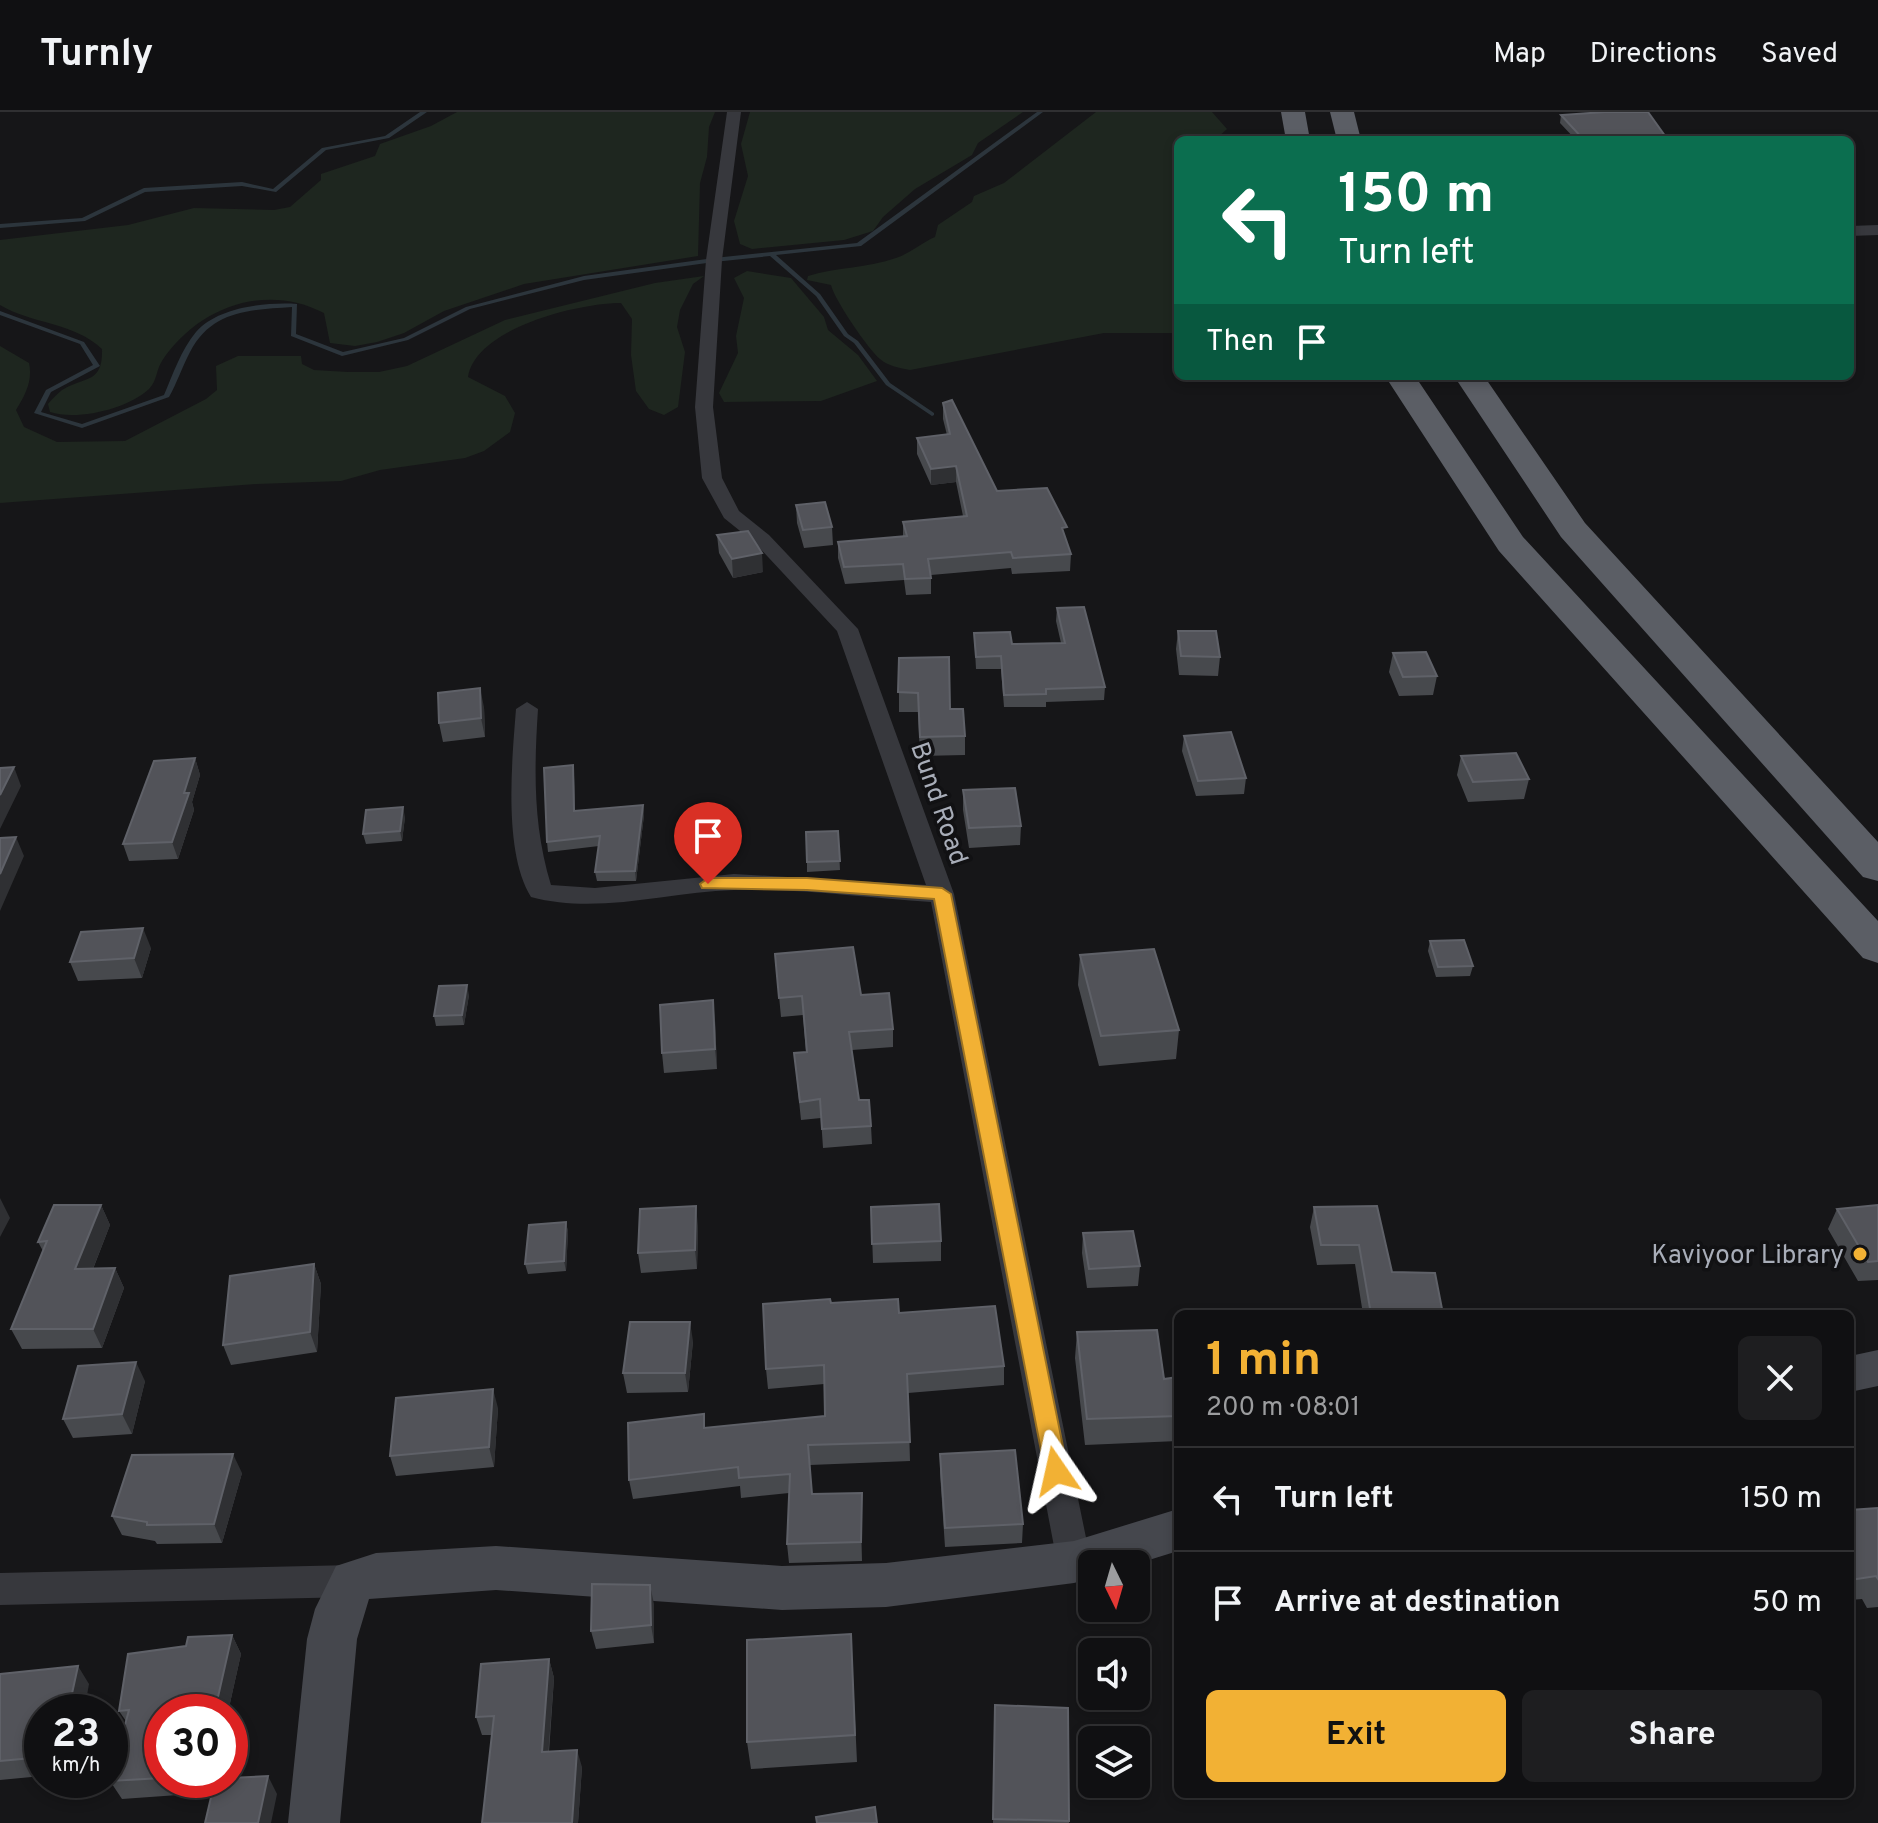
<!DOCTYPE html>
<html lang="en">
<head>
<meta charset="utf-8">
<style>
	body { margin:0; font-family:Overpass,sans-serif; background:#1e1e20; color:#f1f3f6; height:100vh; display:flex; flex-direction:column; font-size:30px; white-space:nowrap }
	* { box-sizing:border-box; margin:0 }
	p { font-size:26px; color:#9c9d9f }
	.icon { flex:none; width:44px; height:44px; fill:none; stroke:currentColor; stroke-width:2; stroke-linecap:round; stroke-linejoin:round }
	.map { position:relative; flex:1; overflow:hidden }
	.drawer { position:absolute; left:1174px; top:1198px; width:680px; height:488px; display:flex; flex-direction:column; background:#101012; border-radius:12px; box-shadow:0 4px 12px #0003,0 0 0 2px #303032 }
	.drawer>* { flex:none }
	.banner { position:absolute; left:1174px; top:24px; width:680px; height:244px; border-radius:12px; box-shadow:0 4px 12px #0003,0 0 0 2px #303032; background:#0b6e4f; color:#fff; overflow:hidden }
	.needle { width:52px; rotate:175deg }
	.fabs { position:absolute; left:1078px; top:1438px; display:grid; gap:16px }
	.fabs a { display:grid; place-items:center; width:72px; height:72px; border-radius:12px; background:#101012; box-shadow:0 4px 12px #0003,0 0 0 2px #303032; font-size:40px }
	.speed { position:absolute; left:24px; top:1582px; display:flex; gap:16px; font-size:40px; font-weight:700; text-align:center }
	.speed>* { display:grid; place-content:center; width:104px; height:104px; border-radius:50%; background:#101012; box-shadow:0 4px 12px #0003,0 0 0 2px #303032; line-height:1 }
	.speed small { font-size:20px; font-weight:400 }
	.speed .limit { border:12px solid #d22; background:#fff; color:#111 }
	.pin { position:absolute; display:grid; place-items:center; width:68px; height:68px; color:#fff; margin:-82px -34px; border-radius:50% 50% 50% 0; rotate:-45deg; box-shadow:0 0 8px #0007 }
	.pin .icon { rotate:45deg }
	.me { position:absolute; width:88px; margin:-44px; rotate:349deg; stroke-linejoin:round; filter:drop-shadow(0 0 6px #0008) }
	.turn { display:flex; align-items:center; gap:28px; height:168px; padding:0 32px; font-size:36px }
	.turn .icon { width:104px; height:104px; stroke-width:2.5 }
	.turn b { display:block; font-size:56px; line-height:68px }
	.then { display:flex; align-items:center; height:76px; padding:0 32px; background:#0003; gap:16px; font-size:30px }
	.round { display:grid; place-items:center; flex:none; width:84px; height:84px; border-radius:12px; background:#1e1e20 }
	.head { display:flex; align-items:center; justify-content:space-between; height:136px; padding:0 32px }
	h1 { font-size:48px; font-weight:700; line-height:60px; color:#f2b134 }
	.action { display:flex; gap:16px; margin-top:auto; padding:16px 32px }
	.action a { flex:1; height:92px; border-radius:12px; background:#f2b134; color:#111; font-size:32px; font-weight:700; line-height:92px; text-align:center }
	.action a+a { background:#1e1e20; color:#f1f3f6 }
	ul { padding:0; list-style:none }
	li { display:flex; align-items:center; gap:24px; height:104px; padding:0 32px; border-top:2px solid #303032 }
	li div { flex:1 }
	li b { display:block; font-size:30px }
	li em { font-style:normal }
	header { display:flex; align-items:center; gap:48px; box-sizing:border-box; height:112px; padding:0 40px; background:#101012; border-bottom:2px solid #303032 }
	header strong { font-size:38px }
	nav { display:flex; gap:44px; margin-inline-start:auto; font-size:28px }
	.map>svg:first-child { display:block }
	.green { fill:#1e261f }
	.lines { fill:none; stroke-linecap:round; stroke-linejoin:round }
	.stream { fill:#2c353c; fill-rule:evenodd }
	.minor { fill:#37383d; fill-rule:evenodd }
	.secondary { fill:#45474d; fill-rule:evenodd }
	.trunk { fill:#5b5e65; fill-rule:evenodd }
	.wall { fill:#47494d }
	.shaded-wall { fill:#2f3033 }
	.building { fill:#525359; stroke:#5f6168; stroke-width:2 }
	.route { fill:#f2b134; stroke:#9d7322; stroke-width:2 }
	.poi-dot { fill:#f2b134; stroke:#111113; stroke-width:3 }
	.labels { text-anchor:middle; stroke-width:7; stroke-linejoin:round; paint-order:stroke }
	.street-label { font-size:26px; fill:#a8adb8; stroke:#111113 }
	.poi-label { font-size:26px; fill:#a8adb8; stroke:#111113; text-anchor:end }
</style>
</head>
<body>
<header>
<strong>Turnly</strong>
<nav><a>Map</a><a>Directions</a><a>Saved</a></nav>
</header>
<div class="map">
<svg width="1878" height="1711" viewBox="0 0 1878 1711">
	<rect width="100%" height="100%" fill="#161618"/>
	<path class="green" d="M457,0h258l-6,15 -2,30 -7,26 -2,73 -174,28 -80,27 -40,22 -27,9 -22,4 -25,-3 -6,-30c-59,-31 -127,-5 -162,48 -6,9 -5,20 -13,28 -21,20 -72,32 -99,23l-2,-8c4,-5 9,-10 14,-14 23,-14 41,-6 40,-41 -28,-27 -71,-25 -102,-44v-65l128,-15 66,-17 80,2 16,-3 31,-27v-6l54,-18 5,-12 51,-18z
		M750,0h273l-45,31 -6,12 -57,34 -32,28 -10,14 -29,9 -92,9 -12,-5 -6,-23 14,-45 -7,-32z
		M1096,0h116l15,17 -12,11h-37v193h-74l-194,37c-10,-2 -22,-4 -30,-11 -12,-10 -46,-60 -49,-74l-24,-5 1,-4c29,-9 60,-8 88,-18 15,-5 25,-15 39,-21l3,-12 34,-23 2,-6 30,-13z
		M747,159l44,7 33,39 4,13 30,25 19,26 -56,20 -97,1 -5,-9 19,-40 -2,-17 8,-38 -10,-20z
		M704,164l-11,8 -13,26 -3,17 8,25 -7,55 -14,8 -15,-6 -13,-18 -5,-36 1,-36 -11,-16c-43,0 -145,25 -153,74l37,19 10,17 -5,19 -26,19 -19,7 -85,12 -39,11 -84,3 -257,19v-157l29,17c4,18 -4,32 -13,47l8,17 33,15 68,-1 81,-42 11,-9 -1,-24 22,-10h63l1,8 12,6 34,2h31l28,-6 98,-46 150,-37z"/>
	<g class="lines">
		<path class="stream" d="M420,0h7l-38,26 -63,12 -50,42 -34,-6 -97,6 -60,29 -85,7v-4l82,-6 62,-30 98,-6 31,7 49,-41 63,-12z
			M1037,0h6l-182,134 -85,9 44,39 28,40 10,7 32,42 44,30v2l-2,1 -46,-31 -32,-42 -10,-7 -28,-40 -46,-40 -56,6 -130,18 -114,29 -62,31 -66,16 -51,-20 1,-29c-42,3 -80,3 -102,45 -8,15 -13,31 -21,45l-87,31 -48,-15 12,-23 47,-25 -13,-21 -80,-29v-4l84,31 16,24 -49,26 -10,20 41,12 82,-29c9,-21 17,-45 32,-63 22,-25 70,-30 101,-28l-1,30 47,18 61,-14 62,-31 118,-31 130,-18 143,-15z"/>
		<path class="minor" d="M727,0h14l-19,148 -9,147 9,71 17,33 30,24 89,94 96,265 137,668 -5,11 -12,5 -12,-5 -5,-11 -126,-660c-64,-4 -134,-14 -197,-12 -68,2 -136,25 -203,7 -28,-45 -19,-136 -15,-188l11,-7 11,7c-4,61 -5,117 13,176l44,3 139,-14 192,11 -89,-254 -82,-88 -31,-25 -22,-40 -7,-71 11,-147z
			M1878,113v10l-28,1v-10z
			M353,1453l12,5 5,11 -5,11 -12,5 -353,8v-32z"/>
		<path class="secondary" d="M1878,1238v36l-28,6v-36z
			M1178,1397v42l-42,13h-44v14l-18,5 -188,24 -104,3 -286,-20 -127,9 -12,40 -17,184h-52l19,-184 8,-30 21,-43 40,-13 120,-7 286,20 104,-3 188,-22z"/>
		<path class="trunk" d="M1281,0h24l5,28h-24z
			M1330,0h24l7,28h-24z
			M1385,264h30l108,161 355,384v42l-15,-5 -364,-407z
			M1454,264h30l101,147 293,319v39l-15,-4 -302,-340z"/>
	</g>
	<path class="wall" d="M1561,3l107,25h-92l-16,-17z
		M943,291l54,88 69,48 5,15 -1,17 -58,3 -1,-6 -80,7v19l-25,1 -2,-15 -59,4 -7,-26v-16l65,-6v-14l60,-6 -7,-34 -25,3 -14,-31v-16l30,-3 -4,-16z
		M796,393l36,22 1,18 -29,3 -7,-25z
		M717,423l46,37 -30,6 -14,-25z
		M1057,496l48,79 -1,13 -58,2v5h-42l-3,-38h-25l-2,-36 38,11 49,-1 -5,-22z
		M1178,519l42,26 -2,19 -39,-1 -3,-26z
		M1393,541l44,23 -4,19 -34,1 -10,-24z
		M899,546l51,51 15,27v19l-45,1 -2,-44h-19z
		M484,595l1,30 -42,5 -4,-19z
		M1184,624l62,42 -2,16 -48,2 -14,-45z
		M1461,644l68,23 -5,20 -56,3 -11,-27z
		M195,646l5,17 -8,27 2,8 -16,49 -49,2 -6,-17z
		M573,653l1,10 1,36 68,-6 1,10 -8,66h-39l-2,-9 4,-26 -51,6 -1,-10z
		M963,678l58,36 -1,19 -51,3 -6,-38z
		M405,705l-3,24 -36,3 -3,-10z
		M838,719l2,39 -33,2v-10z
		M1430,829l43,25 -3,10 -34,1 -8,-26z
		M151,836l-9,30 -64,3 -8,-19z
		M775,842l86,41 32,34v18l-41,3 7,50 12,26 1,18 -49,4 -2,-30 -20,2 -7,-67 12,-1 -3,-37 -22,2z
		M1080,843l99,75 -3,29 -77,7 -21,-81z
		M469,883l-5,30 -28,1 -2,-10z
		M715,908l2,49 -53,4 -2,-20z
		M101,1093l9,20 -17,44 22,-1 9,20 -22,60 -80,1 -11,-20 32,-78 -5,-9z
		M1878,1093v75l-20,1 -30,-52 9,-20z
		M871,1095l70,34v20l-68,2z
		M1314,1095l78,65 51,42h-80l-8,-50 -38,1 -7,-38z
		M566,1110l2,10 -2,39 -38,3 -3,-10z
		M698,1114l-1,43 -56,4 -3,-20z
		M1083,1121l57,33 -2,20 -51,2 -5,-35z
		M314,1152l7,20 -4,68 -86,13 -8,-20z
		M831,1191l68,10 105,53v19l-96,8 2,68 -100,4 2,29 50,18v49l-73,2 -2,-19 2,-51 -48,5 -1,-12 -107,13 -4,-19 76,-52 120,-12 -1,-32 -56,5 -2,-20z
		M1077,1220l87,47 14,-2v64l-93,4 -10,-87z
		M693,1229l-5,51 -61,1 -4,-20z
		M145,1269l-13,53 -59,4 -10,-19z
		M498,1296l-4,59 -98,9 -6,-20z
		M940,1342l83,70 -1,19 -77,4 -5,-74z
		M242,1361l-20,70 -65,1 -2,-3 -33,-6 -10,-19z
		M1878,1396v99l-11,1 -5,-9 -12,1v-90z
		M654,1492v39l-58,6 -5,-18z
		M851,1522l6,128 -106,7 -4,-27z
		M232,1523l9,19 -13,58h-66v68h47l-3,13 -84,6 -12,-18 16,-60 -7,-10 67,-65z
		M549,1547l5,19 -5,74 33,15 -4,56h-96l10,-88h-10l-6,-18z
		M0,1562l89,10 -47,28v64l-42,4z
		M995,1593l74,116v2h-76z"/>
	<path class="shaded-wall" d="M956,354v16l-25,3v-16z
		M762,441l1,19 -30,6 -1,-19z
		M480,576l4,19 1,30 -4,-19z
		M195,646l5,17 -8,27 2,8 -16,49 -6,-17 12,-49z
		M573,653l1,10 1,45 -1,-9z
		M14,655l7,19 -21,43v-34z
		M643,693l1,10 -8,66 -1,-10z
		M403,695l2,10 -3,24 -2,-10z
		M16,725l8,19 -24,55v-37z
		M143,816l8,20 -9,30 -8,-20z
		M467,873l2,10 -5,30 -2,-10z
		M713,888l2,20 2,49 -2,-20z
		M0,1086l10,20 -10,19z
		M101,1093l9,20 -25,64 -10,-20z
		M696,1094l2,20 -1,43 -2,-19z
		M566,1110l2,10 -2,39 -2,-10z
		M314,1152l7,20 -4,68 -7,-20z
		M115,1156l9,20 -22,60 -9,-19z
		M690,1210l3,19 -5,51 -3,-19z
		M136,1250l9,19 -13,53 -10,-20z
		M493,1277l5,19 -4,59 -5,-20z
		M233,1342l9,19 -20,70 -8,-19z
		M862,1381v68l-1,-19z
		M650,1473l4,19v39l-3,-18z
		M232,1523l9,19 -13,58h-2l-8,-15z
		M549,1547l5,19 -7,92 -5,-18z
		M78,1554l11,18 -5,28h-16z
		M213,1585l8,15h-11z
		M577,1638l5,17 -4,56h-6z
		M268,1664l9,18 -6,29h-13z
		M198,1668h11l-3,13z"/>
	<path class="building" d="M1605,0h43l20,28h-84l-23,-25z
		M952,288l45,91 50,-3 20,39 -5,1 9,26 -58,4 -2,-6 -83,7 3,19 -26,1 -2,-15 -59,3 -6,-25 69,-6 -4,-14 64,-6 -11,-50 -25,3 -14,-31 33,-4 -7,-31z
		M825,390l7,25 -29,3 -7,-25z
		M748,419l14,22 -30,6 -15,-24z
		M1084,495l21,80 -59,2v5l-42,1 -3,-39 -25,1 -2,-24 36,-1 2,12 53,-1 -8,-35z
		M1178,519h38l4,26 -39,-1z
		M1426,540l11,24 -34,1 -10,-24z
		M949,545l1,52h13l2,27 -45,1 -2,-44 -20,-1 1,-34z
		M480,576l1,30 -42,5 -1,-30z
		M1231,620l15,46 -48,3 -14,-45z
		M1516,641l13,26 -56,3 -12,-26z
		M195,646l-11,35h5l-17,49 -49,2 31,-83z
		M573,653l1,46 69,-6 -8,66 -40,1 5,-36 -53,6 -3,-74z
		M14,655l-14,28v-27z
		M1015,676l6,38 -52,2 -6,-38z
		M403,695l-3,24 -37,3 3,-24z
		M838,719l2,30 -33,1 -1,-30z
		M16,725l-16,37v-36z
		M143,816l-9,30 -64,4 11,-30z
		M1464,828l9,26 -35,1 -8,-26z
		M853,835l8,48 28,-2 4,36 -44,3 10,68h10l2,26 -49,3 -2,-30 -20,3 -6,-49 13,-1 -5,-56 -23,2 -4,-44z
		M1154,837l25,81 -78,6 -21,-81z
		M467,873l-5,30 -28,1 5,-30z
		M713,888l2,49 -53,4 -2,-48z
		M939,1092l2,37 -69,3 -1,-37z
		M54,1093h47l-26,64 40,-1 -22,61h-82l36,-88 -9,1z
		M1878,1093v56l-10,1 -31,-53z
		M696,1094l-1,44 -57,3 2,-44z
		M1377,1094l15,66 43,1 8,41h-72l-12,-69h-38l-7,-38z
		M566,1110l-2,39 -39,3 4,-39z
		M1133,1119l7,35 -51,3 -6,-36z
		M314,1152l-4,68 -87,13 7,-69z
		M830,1187l1,4 67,-4 1,14 96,-7 9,60 -97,8 3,68 -102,3 4,49 50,-1 -1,49 -74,2 3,-70 -51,4 -1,-11 -109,13 -1,-57 76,-9v14l121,-12 -1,-51 -58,4 -3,-65z
		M630,1210h60l-5,51h-62z
		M1157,1218l7,49 14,-2v39l-91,3 -10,-87z
		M136,1250l-14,52 -59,5 15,-53z
		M493,1277l-4,58 -99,9 6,-58z
		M1015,1338l8,74 -78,4 -5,-74z
		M233,1342l-19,70 -67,1v-3l-35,-6 20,-61z
		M1878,1396v71l-2,-3 -26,4v-46l4,-1 -4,-9v-14z
		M592,1472l58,1 1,40 -60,6z
		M851,1522l4,101 -108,7v-102z
		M232,1523l-14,62h-5l-3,15h-48v66l-52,3 19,-71 -10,1 9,-57 58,-8 2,-9z
		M549,1547l-7,93 35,-2 -5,73h-90l12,-107 -18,1 5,-53z
		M78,1554l-10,46h-26v45l-42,4v-87z
		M995,1593l73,3 1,113 -76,-2z
		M268,1664l-10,47h-53l10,-43h15v-2z
		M875,1695l2,16h-60l-1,-6z"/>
	<path class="route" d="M708,766h99l135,10 9,6 117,577 -4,7 -8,3 -8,-3 -3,-7 -111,-572 -127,-9 -105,-2 -2,-4z"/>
	<circle class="poi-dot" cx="1860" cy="1142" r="8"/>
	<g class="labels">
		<g class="street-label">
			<text transform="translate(940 691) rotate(71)" y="9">Bund Road</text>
		</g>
		<g class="poi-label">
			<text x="1844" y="1151">Kaviyoor Library</text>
		</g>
	</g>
</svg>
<div class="fabs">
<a><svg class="needle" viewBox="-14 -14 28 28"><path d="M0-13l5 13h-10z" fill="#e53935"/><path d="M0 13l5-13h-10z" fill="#9c9d9f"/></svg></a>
<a><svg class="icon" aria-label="sound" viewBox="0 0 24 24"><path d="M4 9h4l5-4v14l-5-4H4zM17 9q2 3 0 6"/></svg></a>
<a><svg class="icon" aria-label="layers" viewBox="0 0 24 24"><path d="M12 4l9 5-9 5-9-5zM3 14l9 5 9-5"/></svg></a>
</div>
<div class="speed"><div>23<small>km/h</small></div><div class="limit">30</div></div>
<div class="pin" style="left:708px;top:772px;background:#d93025"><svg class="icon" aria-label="arrive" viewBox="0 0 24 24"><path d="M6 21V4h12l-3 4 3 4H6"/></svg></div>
<svg class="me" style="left:1056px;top:1359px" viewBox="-20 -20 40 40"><path d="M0-17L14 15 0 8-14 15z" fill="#f2b134" stroke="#fff" stroke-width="4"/></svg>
<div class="banner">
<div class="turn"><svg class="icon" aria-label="left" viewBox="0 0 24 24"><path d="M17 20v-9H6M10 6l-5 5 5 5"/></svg><div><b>150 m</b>Turn left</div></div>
<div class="then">Then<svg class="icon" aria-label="arrive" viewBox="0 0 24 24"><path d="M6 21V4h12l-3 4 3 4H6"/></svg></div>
</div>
<section class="drawer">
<div class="head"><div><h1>1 min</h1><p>200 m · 08:01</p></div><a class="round"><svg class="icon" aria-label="close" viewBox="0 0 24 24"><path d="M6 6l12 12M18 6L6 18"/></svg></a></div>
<ul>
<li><svg class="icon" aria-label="left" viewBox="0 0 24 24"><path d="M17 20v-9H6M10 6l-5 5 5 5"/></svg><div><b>Turn left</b></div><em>150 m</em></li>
<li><svg class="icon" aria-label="arrive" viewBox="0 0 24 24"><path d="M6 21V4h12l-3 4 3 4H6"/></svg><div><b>Arrive at destination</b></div><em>50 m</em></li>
</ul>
<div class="action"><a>Exit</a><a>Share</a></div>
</section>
</div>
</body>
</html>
